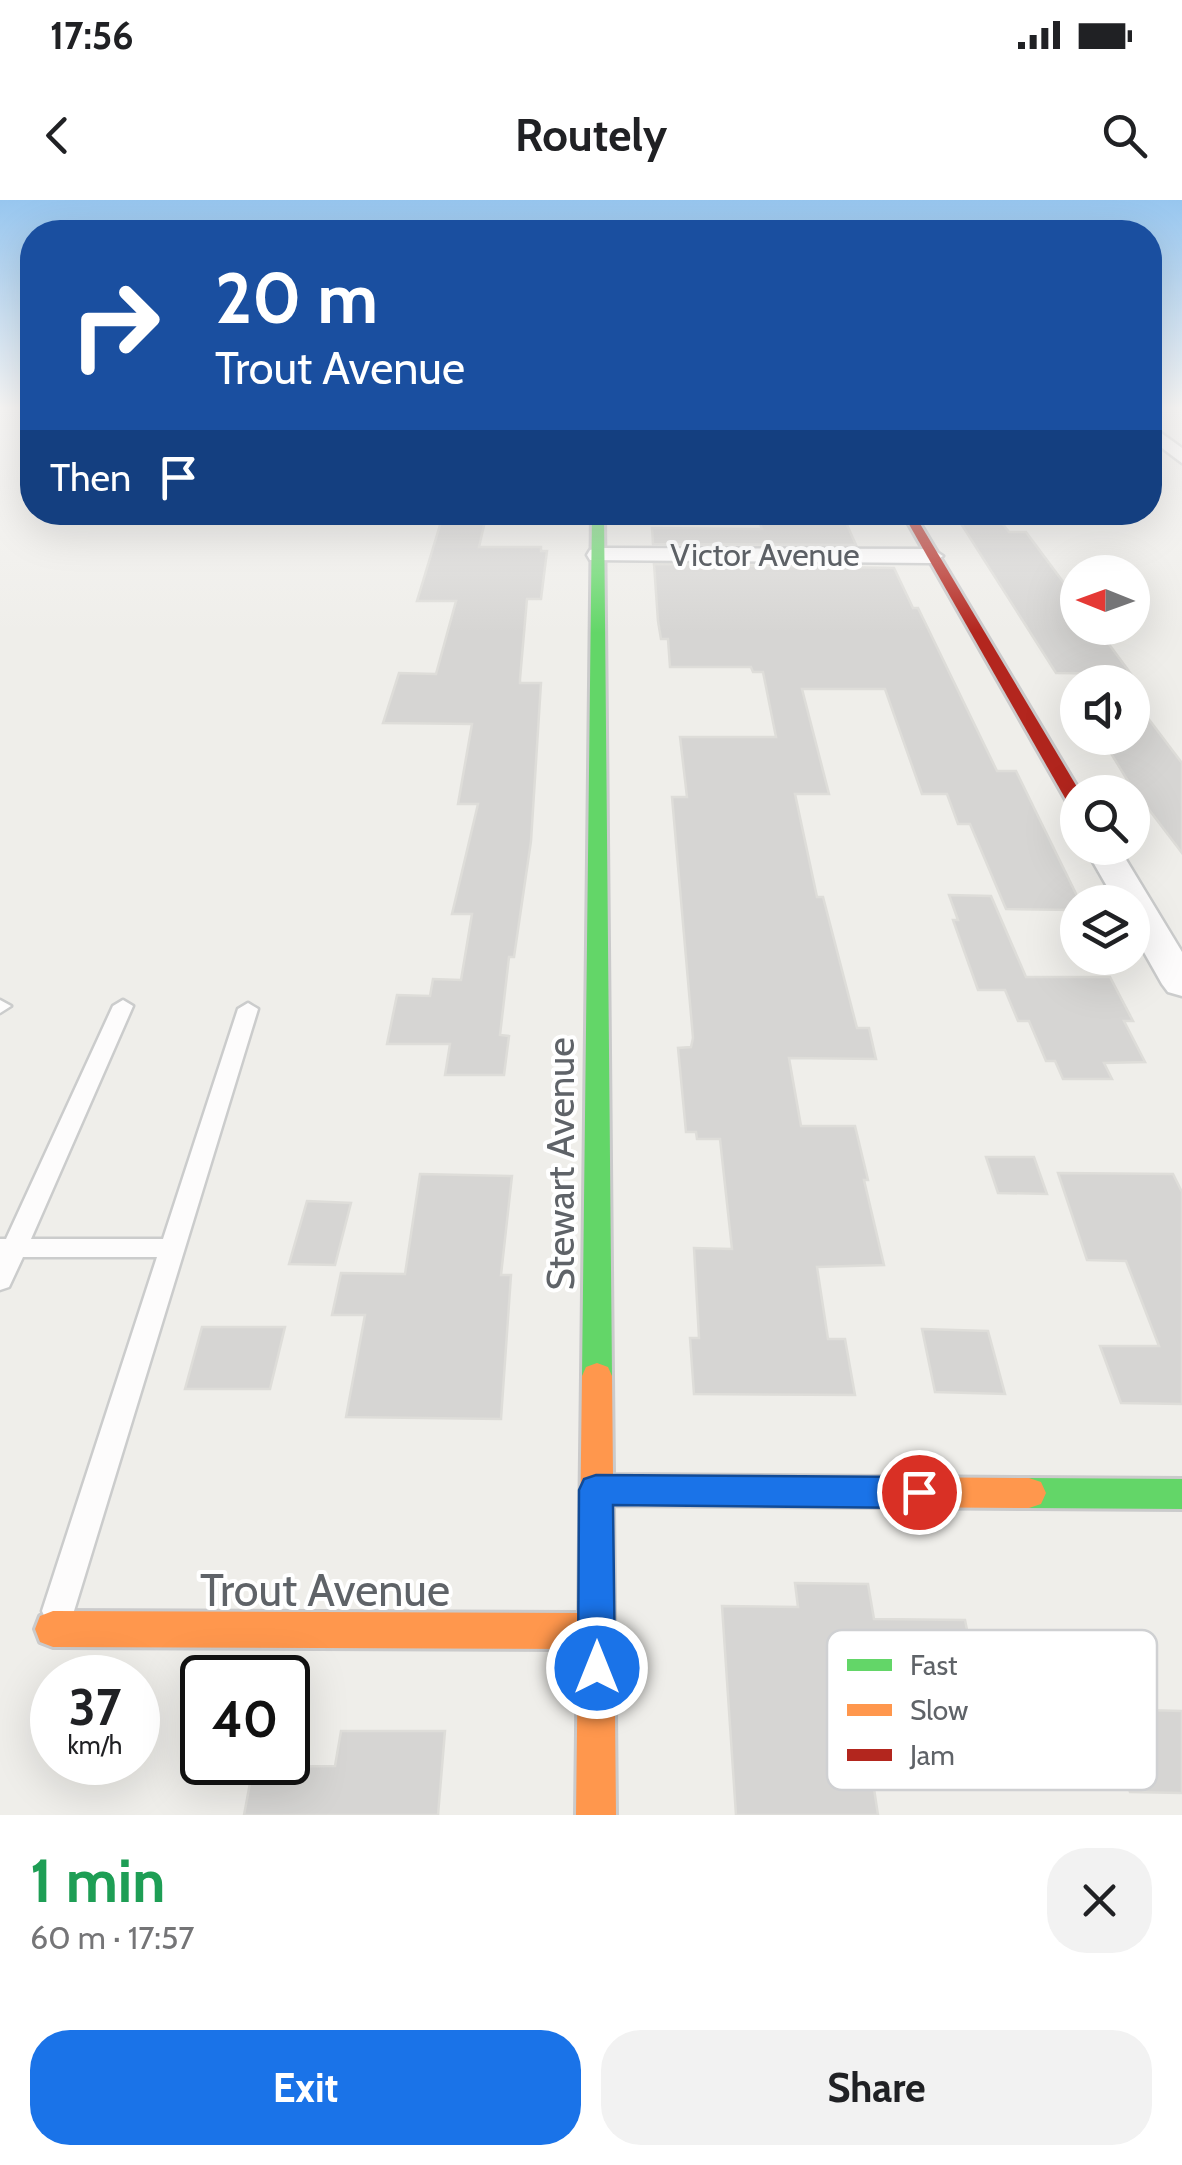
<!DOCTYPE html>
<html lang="en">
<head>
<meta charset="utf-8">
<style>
	body { margin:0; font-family:Cabin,sans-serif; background:#f2f2f2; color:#202124; height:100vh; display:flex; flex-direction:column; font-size:38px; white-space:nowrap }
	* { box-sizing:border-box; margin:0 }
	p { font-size:32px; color:#757577 }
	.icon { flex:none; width:55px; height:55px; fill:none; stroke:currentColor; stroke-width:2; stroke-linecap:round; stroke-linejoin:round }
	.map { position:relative; height:1615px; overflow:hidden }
	.details { display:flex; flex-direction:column; background:#fff; flex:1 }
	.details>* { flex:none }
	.hud { position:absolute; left:20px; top:20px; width:1142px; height:305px; border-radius:40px; box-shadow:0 10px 40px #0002; background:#1a4fa0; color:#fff; overflow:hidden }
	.needle { width:65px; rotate:271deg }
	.controls { position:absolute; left:1060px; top:355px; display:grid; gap:20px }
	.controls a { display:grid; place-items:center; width:90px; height:90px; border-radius:50%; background:#fff; box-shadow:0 10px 40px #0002; font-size:50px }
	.speed { position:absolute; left:30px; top:1455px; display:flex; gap:20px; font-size:50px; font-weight:700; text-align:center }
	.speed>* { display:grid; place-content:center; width:130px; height:130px; border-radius:50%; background:#fff; box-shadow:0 10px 40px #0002; line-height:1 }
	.speed small { font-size:25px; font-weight:400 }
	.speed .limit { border:5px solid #111; border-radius:15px; background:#fff; color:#111 }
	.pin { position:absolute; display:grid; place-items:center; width:85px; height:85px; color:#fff; margin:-42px; border:5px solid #fff; border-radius:50%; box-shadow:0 2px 10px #0007 }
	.me { position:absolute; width:110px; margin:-55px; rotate:0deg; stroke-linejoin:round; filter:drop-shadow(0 0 8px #0008) }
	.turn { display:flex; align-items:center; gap:35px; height:210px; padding:0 30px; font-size:45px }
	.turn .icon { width:130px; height:130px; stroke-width:2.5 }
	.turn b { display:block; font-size:70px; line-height:85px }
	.then { display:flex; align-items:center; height:95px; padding:0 30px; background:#0003; gap:20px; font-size:38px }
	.round { display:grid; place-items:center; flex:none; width:105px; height:105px; border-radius:40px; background:#f2f2f2 }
	.headline { display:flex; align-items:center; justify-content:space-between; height:170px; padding:0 30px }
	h1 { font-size:60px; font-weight:700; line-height:75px; color:#1e9e55 }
	.button { display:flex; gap:20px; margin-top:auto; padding:20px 30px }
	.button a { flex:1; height:115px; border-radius:40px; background:#1a73e8; color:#fff; font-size:40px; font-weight:700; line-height:115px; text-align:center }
	.button a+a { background:#f2f2f2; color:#202124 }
	.status { display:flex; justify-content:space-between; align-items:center; height:70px; padding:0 50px; background:#fff; direction:ltr }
	.status svg { height:28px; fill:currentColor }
	header { display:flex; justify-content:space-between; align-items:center; height:130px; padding:0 30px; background:#fff; font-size:45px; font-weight:700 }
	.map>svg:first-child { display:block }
	.building { fill:#d6d5d3; stroke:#deddd9; stroke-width:2.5 }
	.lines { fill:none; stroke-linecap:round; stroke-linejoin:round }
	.lane-casing { stroke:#cbcccc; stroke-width:5 }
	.street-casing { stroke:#cbcccc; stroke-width:5 }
	.fast-casing { stroke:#cacacb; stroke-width:6 }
	.slow-casing { stroke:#cacacb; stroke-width:6 }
	.jam-casing { stroke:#cacacb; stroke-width:6 }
	.lane { fill:#fdfcfc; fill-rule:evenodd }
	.street { fill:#fdfcfc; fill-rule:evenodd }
	.fast { fill:#63d668; fill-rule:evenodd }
	.slow { fill:#ff974d; fill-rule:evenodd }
	.jam { fill:#b3261e; fill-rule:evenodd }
	.route { fill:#1a73e8; stroke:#114b97; stroke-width:2.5 }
	.labels { text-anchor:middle; stroke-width:8; stroke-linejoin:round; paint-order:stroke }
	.far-street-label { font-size:32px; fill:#5f6368; stroke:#fff }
	.street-label { font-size:38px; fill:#5f6368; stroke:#fff }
	.near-street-label { font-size:45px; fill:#5f6368; stroke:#fff }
	.key { fill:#fff; stroke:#cfd0d2; stroke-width:2.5 }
	.key-label { font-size:28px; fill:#5f6368 }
</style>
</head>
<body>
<div class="status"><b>17:56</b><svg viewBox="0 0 49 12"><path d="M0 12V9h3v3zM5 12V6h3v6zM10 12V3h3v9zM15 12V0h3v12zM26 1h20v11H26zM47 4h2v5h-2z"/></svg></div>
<header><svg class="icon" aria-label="back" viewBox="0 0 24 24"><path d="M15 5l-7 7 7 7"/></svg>Routely<svg class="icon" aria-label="search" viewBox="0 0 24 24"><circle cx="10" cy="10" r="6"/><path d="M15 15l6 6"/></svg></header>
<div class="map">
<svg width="1182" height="1615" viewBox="0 0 1182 1615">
	<rect width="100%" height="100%" fill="#efeeea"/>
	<path class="building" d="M443,315l43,2 -7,30h62v4h6l-6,48h-14l-7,80v4h21l-10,158 -17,116h-5l-9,78 9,1 -5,39h-59l5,-31h-63l10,-49 33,1 3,-17 28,1 11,-66h-20l26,-110h-20l14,-80 -89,-1 16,-50 37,1 20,-73h-39z
		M758,318h86l12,27 -203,-1 -1,-16 110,1z
		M958,319h41l10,13h17l52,70v26h19l34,46 -75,-1z
		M654,364l240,4 19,40h5l79,163h19l64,131h-8l3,8 -69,-1 -36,-85h-12l-11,-30h-25l-37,-105h-83l27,105h-34l22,103h6l34,131h12l7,31 -87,-1 12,68h54l13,54h-4l20,85 -67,2 11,72h17l10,56 -161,-1 -4,-56h9l-5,-90 38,1 -12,-110h-23l-1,-7h-10l-8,-84 13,-1 2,-9 -21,-241h15l-7,-60h96l-13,-65h-10l-2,-5h-81l-2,-28h-7l-3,-18z
		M1132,497l50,66v90l-51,-67 -27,-44h8l-3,-4h23z
		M949,695l42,1 35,81h84l23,44h-9l21,41 -41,1 8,16h-49l-8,-18h-9l-17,-40h-11l-13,-31h-27l-25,-70h5z
		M986,957h48l13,37 -49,-1z
		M1058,973l115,1 9,18v212l-61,-1 -21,-57h59l-33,-85 -39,-1z
		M420,974l92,2 -11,99h10l-10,144 -155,-2 19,-102h-33l9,-42 64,1z
		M307,1001l44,2 -16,62 -46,-1z
		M202,1127h83l-15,62h-85z
		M922,1129l66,2 17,63 -70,-2z
		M795,1383l73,1 6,35 91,1 17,83 -70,-1 10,61 -52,-1 8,53h-142l-14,-209 76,1z
		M1107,1509l75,2v82l-52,-1z
		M341,1531h104l-7,84h-194l9,-48 82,-1z"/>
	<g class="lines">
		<g class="lane-casing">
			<path id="lane" d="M0,800l11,6 -11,7z
				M123,800l10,6 -102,233h132l75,-230 10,-6 10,6 -184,602 -5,11 -11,5 -11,-5 -5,-11 115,-354h-134l-14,30 -9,3v-51h6l107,-233z"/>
		</g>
		<g class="street-casing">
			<path id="street" d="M1150,225l32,23v15l-32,-24z
				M598,348l334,1 11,7 -11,7 -342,-3 -3,-5 3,-5z
				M1085,648h34l63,104v44l-14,-4 -6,-8 -30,-53v-29h-16z"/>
		</g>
		<g class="fast-casing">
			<path id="fast" d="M592,312h12l8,864 -4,9 -11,4 -11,-4 -4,-9z
				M1029,1278l153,1v30l-153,-1 -12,-4 -5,-11 5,-11z"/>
		</g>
		<g class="slow-casing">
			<path id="slow" d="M597,1163l11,4 4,9 1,99 416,3 12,4 5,11 -5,11 -12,4 -416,-3 3,310h-40l2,-166 -525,-2 -13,-5 -5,-13 5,-13 13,-5 526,2 3,-237 4,-9z"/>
		</g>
		<g class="jam-casing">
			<path id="jam" d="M902,312h11l167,280 -2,18 -9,-5z"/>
		</g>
		<use href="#lane" class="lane"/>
		<use href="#street" class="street"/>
		<use href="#fast" class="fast"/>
		<use href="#slow" class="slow"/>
		<use href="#jam" class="jam"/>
	</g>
	<linearGradient id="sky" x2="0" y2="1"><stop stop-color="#97c6ef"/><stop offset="0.48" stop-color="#f8f7f6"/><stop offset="1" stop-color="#f8f7f6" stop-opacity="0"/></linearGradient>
	<rect width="1182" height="433" fill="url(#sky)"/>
	<path class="route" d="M596,1275l323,2 12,4 5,11 -5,11 -12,5 -306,-3 2,163 -5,13 -13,6 -14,-6 -5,-13 1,-178 5,-11z"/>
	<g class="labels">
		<g class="far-street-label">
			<text x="765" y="366">Victor Avenue</text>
		</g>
		<g class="street-label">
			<text transform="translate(561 964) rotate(-90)" y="13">Stewart Avenue</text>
		</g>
		<g class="near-street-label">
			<text x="325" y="1406">Trout Avenue</text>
		</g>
	</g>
	<rect x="827" y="1430" width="330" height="160" rx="15" class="key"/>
	<rect x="847" y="1459" width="45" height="12" fill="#63d668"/>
	<rect x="847" y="1504" width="45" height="12" fill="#ff974d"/>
	<rect x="847" y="1549" width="45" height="12" fill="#b3261e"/>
	<g class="key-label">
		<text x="910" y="1475">Fast</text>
		<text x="910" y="1520">Slow</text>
		<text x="910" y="1565">Jam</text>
	</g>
</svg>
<div class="controls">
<a><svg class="needle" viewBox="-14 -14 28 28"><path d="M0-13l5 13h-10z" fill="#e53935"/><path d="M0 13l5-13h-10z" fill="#757577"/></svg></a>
<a><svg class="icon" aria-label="sound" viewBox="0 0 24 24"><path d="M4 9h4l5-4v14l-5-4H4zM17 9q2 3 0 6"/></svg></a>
<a><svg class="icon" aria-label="search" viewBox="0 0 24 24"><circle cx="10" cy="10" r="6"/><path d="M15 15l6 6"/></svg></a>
<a><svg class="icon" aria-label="layers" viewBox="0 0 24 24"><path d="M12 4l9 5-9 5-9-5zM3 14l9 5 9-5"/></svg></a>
</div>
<div class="speed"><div>37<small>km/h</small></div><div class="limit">40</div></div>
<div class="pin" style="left:919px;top:1292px;background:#d93025"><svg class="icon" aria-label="arrive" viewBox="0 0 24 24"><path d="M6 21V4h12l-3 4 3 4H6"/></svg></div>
<svg class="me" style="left:597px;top:1468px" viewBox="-20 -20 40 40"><circle r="17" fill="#1a73e8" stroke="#fff" stroke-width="3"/><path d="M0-11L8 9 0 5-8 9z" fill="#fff"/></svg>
<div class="hud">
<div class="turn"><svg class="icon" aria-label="right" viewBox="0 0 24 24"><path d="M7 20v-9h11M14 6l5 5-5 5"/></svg><div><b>20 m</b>Trout Avenue</div></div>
<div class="then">Then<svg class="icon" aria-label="arrive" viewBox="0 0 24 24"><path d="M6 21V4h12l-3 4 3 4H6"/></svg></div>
</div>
</div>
<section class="details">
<div class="headline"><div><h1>1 min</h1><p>60 m · 17:57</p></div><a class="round"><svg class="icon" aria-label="close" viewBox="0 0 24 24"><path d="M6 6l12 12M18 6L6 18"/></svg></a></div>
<div class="button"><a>Exit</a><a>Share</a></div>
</section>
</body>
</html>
